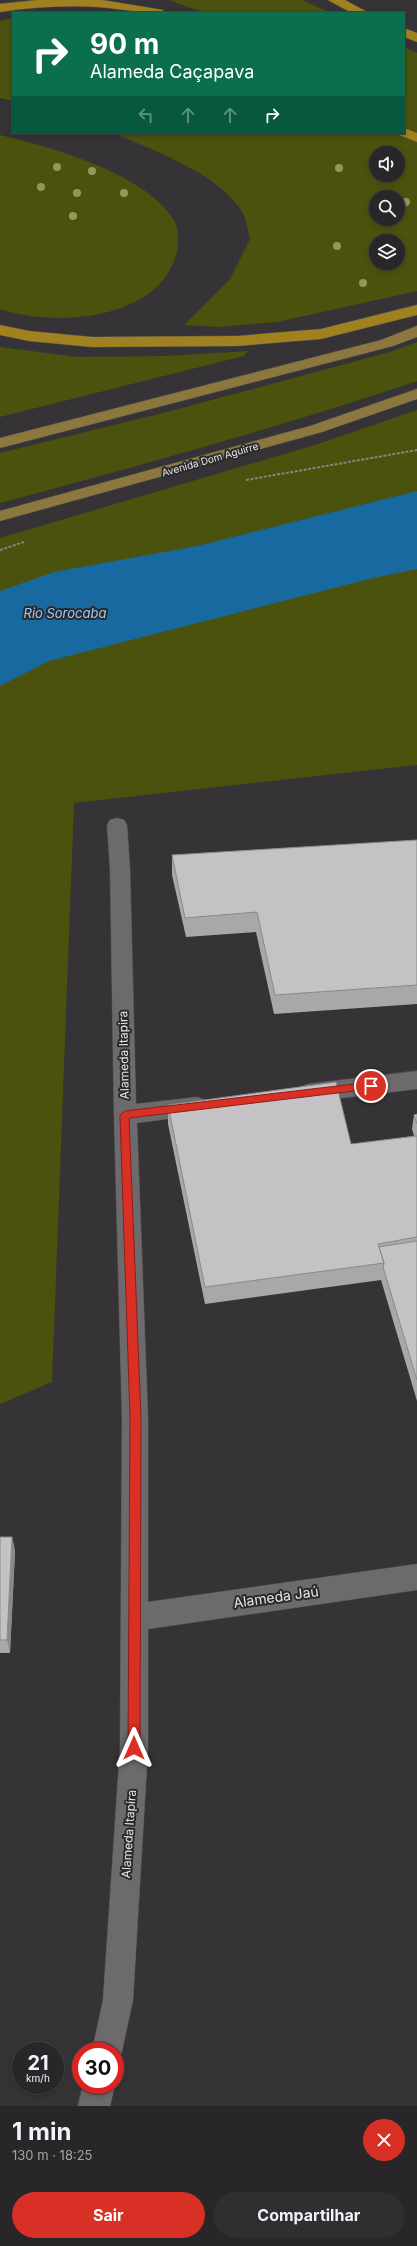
<!DOCTYPE html>
<html lang="pt">
<head>
<meta charset="utf-8">
<style>
	body { margin:0; font-family:Inter,sans-serif; background:#302e30; color:#f1f3f6; height:100vh; display:flex; flex-direction:column; font-size:15px; white-space:nowrap }
	* { box-sizing:border-box; margin:0 }
	p { font-size:13px; color:#a5a5a8 }
	.icon { flex:none; width:22px; height:22px; fill:none; stroke:currentColor; stroke-width:2; stroke-linecap:round; stroke-linejoin:round }
	.map { position:relative; height:2106px; overflow:hidden }
	.side { display:flex; flex-direction:column; background:#282628; flex:1 }
	.side>* { flex:none }
	.guide { position:absolute; left:12px; top:12px; width:393px; height:122px; border-radius:0px; box-shadow:0 2px 6px #0003,0 0 0 1px #444345; background:#0b6e4f; color:#fff; overflow:hidden }
	.tools { position:absolute; left:369px; top:146px; display:grid; gap:8px }
	.tools a { display:grid; place-items:center; width:36px; height:36px; border-radius:50%; background:#282628; box-shadow:0 2px 6px #0003,0 0 0 1px #444345; font-size:20px }
	.speed { position:absolute; left:12px; top:2042px; display:flex; gap:8px; font-size:20px; font-weight:700; text-align:center }
	.speed>* { display:grid; place-content:center; width:52px; height:52px; border-radius:50%; background:#282628; box-shadow:0 2px 6px #0003,0 0 0 1px #444345; line-height:1 }
	.speed small { font-size:10px; font-weight:400 }
	.speed .limit { border:6px solid #d22; background:#fff; color:#111 }
	.pin { position:absolute; display:grid; place-items:center; width:34px; height:34px; color:#fff; margin:-17px; border:2px solid #fff; border-radius:50%; box-shadow:0 1px 4px #0007 }
	.me { position:absolute; width:44px; margin:-22px; rotate:0deg; stroke-linejoin:round; filter:drop-shadow(0 0 3px #0008) }
	.turn { display:flex; align-items:center; gap:14px; height:84px; padding:0 12px; font-size:18px }
	.turn .icon { width:52px; height:52px; stroke-width:2.5 }
	.turn b { display:block; font-size:28px; line-height:34px }
	.lanes { display:flex; align-items:center; height:38px; padding:0 12px; background:#0003; justify-content:center; gap:20px; direction:ltr }
	.lanes .off { opacity:.35 }
	.round { display:grid; place-items:center; flex:none; width:42px; height:42px; border-radius:21px; background:#302e30 }
	.summary { display:flex; align-items:center; justify-content:space-between; height:68px; padding:0 12px }
	h1 { font-size:24px; font-weight:700; line-height:30px }
	.action { display:flex; gap:8px; margin-top:auto; padding:8px 12px }
	.action a { flex:1; height:46px; border-radius:24px; background:#d93025; color:#fff; font-size:16px; font-weight:700; line-height:46px; text-align:center }
	.action a+a { background:#302e30; color:#f1f3f6 }
	.map>svg:first-child { display:block }
	.green { fill:#4b520d; fill-rule:evenodd }
	.water { fill:#1769a0 }
	.lines { fill:none; stroke-linecap:round; stroke-linejoin:round }
	.minor-casing { stroke:#525053; stroke-width:1 }
	.major-casing { stroke:#525053; stroke-width:1 }
	.highway-casing { stroke:#525053; stroke-width:1 }
	.path { stroke:#858486; stroke-width:2; stroke-dasharray:3 1.5; stroke-linecap:butt }
	.minor { fill:#6c6a6d; fill-rule:evenodd }
	.major { fill:#8c773f; fill-rule:evenodd }
	.highway { fill:#a18020; fill-rule:evenodd }
	.tree { fill:#919858 }
	.wall { fill:#a9a7aa }
	.shaded-wall { fill:#8a888b }
	.building { fill:#c5c2c6; stroke:#8a888b }
	.route { fill:#d93025; stroke:#8d1f18 }
	.labels { text-anchor:middle; stroke-width:4; stroke-linejoin:round; paint-order:stroke }
	.far-street-label { font-size:10px; fill:#e7e6e8; stroke:#2b292c }
	.street-label { font-size:12px; fill:#e7e6e8; stroke:#2b292c }
	.water-label { font-size:13px; font-style:italic; fill:#94ccfa; stroke:#2b292c }
	.near-street-label { font-size:14px; fill:#e7e6e8; stroke:#2b292c }
</style>
</head>
<body>
<div class="map">
<svg width="417" height="2106" viewBox="0 0 417 2106">
	<rect width="100%" height="100%" fill="#353336"/>
	<path class="green" d="M169,0h133l29,13h-126z
		M13,18v83l-13,-3v-77z
		M404,47l13,6v238l-140,31 -58,5 -35,-2 46,-46 20,-40c-2,-7 -3,-17 -6,-24 -21,-40 -91,-65 -131,-82h291zM376,153h22v22h-22zM376,197h22v22h-22zM376,241h22v22h-22z
		M0,135c51,12 145,38 174,85 6,10 5,28 1,38 -20,63 -122,69 -175,51z
		M417,342v39c-137,46 -277,85 -417,122v-50l171,-42 219,-59z
		M0,347l77,10 89,-1 82,-5 -4,5 -244,61z
		M417,410v355l-343,38 -22,579 -52,22v-866l318,-94z"/>
	<path class="water" d="M417,491v78l-44,9 -324,83 -49,25v-95l54,-19 143,-26z"/>
	<g class="lines">
		<g class="minor-casing">
			<path id="minor" d="M117,818l7,2 3,5 3,44 6,235 61,-7 8,3 3,6 -3,6 -8,3 -60,8 11,295v184l269,-38v26l-269,39v119l-15,252 -11,51 -4,11 -3,1v-12h-23l11,-51 17,-252 2,-330 -8,-303 -4,-246 -3,-44 3,-5z
				M417,1071v18l-109,13 -8,-3 -3,-6 3,-6 8,-3z
				M83,2085h32l-5,21h-32z"/>
		</g>
		<g class="major-casing">
			<path id="major" d="M417,326v11l-24,9 -393,102v-10l381,-98z
				M417,389v10l-95,33 -322,89v-10l310,-85z"/>
		</g>
		<g class="highway-casing">
			<path id="highway" d="M37,0h65l61,10 1,3c-22,0 -44,-4 -66,-6 -33,-2 -65,0 -98,5v-8z
				M328,0h17l24,13h-17z
				M404,28l13,5v9l-13,-5z
				M404,128l13,5v9l-18,-7 -1,-2h6z
				M417,305v10l-96,24 -84,7 -145,1 -63,-6 -29,-6v-10l29,6 63,6 145,-1 84,-7z"/>
		</g>
		<path class="path" d="M246,480l171,-30
			M0,550l24,-8"/>
		<use href="#minor" class="minor"/>
		<use href="#major" class="major"/>
		<use href="#highway" class="highway"/>
	</g>
	<g class="tree">
		<circle cx="57" cy="167" r="4"/>
		<circle cx="339" cy="168" r="4"/>
		<circle cx="92" cy="171" r="4"/>
		<circle cx="41" cy="187" r="4"/>
		<circle cx="77" cy="193" r="4"/>
		<circle cx="124" cy="193" r="4"/>
		<circle cx="406" cy="202" r="4"/>
		<circle cx="73" cy="216" r="4"/>
		<circle cx="337" cy="246" r="4"/>
		<circle cx="363" cy="283" r="4"/>
	</g>
	<path class="wall" d="M417,840v164l-143,10 -18,-82 -70,5 -14,-62v-20z
		M168,1105l183,39 63,-8 -2,-7 2,-14 3,-1v287l-36,-121 -176,24 -37,-180z
		M0,1537h12l3,14 -5,102h-10z"/>
	<path class="shaded-wall" d="M12,1537l3,14 -5,102 -3,-13z"/>
	<path class="building" d="M417,840v145l-142,10 -18,-83 -72,6 -13,-63z
		M336,1082l15,62 66,-8v101l-39,7 6,19 -179,24 -37,-182z
		M417,1114v10l-3,-9z
		M417,1241v139l-34,-113 1,-4 -5,-16z
		M0,1537h12l-5,103h-7z"/>
	<path class="route" d="M371,1082l4,4 -4,3 -242,29 12,300 -1,330 -2,5 -4,1 -4,-1 -2,-5 2,-330 -10,-303 5,-4z"/>
	<g class="labels">
		<g class="far-street-label">
			<text transform="translate(210 459) rotate(-16)" y="4">Avenida Dom Aguirre</text>
		</g>
		<g class="street-label">
			<text transform="translate(124 1055) rotate(-91)" y="4">Alameda Itapira</text>
			<text transform="translate(129 1834) rotate(-86)" y="4">Alameda Itapira</text>
		</g>
		<g class="water-label">
			<text x="65" y="618">Rio Sorocaba</text>
		</g>
		<g class="near-street-label">
			<text transform="translate(276 1597) rotate(-8)" y="5">Alameda Jaú</text>
		</g>
	</g>
</svg>
<div class="tools">
<a><svg class="icon" aria-label="sound" viewBox="0 0 24 24"><path d="M4 9h4l5-4v14l-5-4H4zM17 9q2 3 0 6"/></svg></a>
<a><svg class="icon" aria-label="search" viewBox="0 0 24 24"><circle cx="10" cy="10" r="6"/><path d="M15 15l6 6"/></svg></a>
<a><svg class="icon" aria-label="layers" viewBox="0 0 24 24"><path d="M12 4l9 5-9 5-9-5zM3 14l9 5 9-5"/></svg></a>
</div>
<div class="speed"><div>21<small>km/h</small></div><div class="limit">30</div></div>
<div class="pin" style="left:371px;top:1086px;background:#d93025"><svg class="icon" aria-label="arrive" viewBox="0 0 24 24"><path d="M6 21V4h12l-3 4 3 4H6"/></svg></div>
<svg class="me" style="left:134px;top:1748px" viewBox="-20 -20 40 40"><path d="M0-17L14 15 0 8-14 15z" fill="#d93025" stroke="#fff" stroke-width="4"/></svg>
<div class="guide">
<div class="turn"><svg class="icon" aria-label="right" viewBox="0 0 24 24"><path d="M7 20v-9h11M14 6l5 5-5 5"/></svg><div><b>90 m</b>Alameda Caçapava</div></div>
<div class="lanes"><svg class="icon off" aria-label="left" viewBox="0 0 24 24"><path d="M17 20v-9H6M10 6l-5 5 5 5"/></svg><svg class="icon off" aria-label="ahead" viewBox="0 0 24 24"><path d="M12 20V5M6 11l6-6 6 6"/></svg><svg class="icon off" aria-label="ahead" viewBox="0 0 24 24"><path d="M12 20V5M6 11l6-6 6 6"/></svg><svg class="icon" aria-label="right" viewBox="0 0 24 24"><path d="M7 20v-9h11M14 6l5 5-5 5"/></svg></div>
</div>
</div>
<section class="side">
<div class="summary"><div><h1>1 min</h1><p>130 m · 18:25</p></div><a class="round" style="background:#d93025;color:#fff"><svg class="icon" aria-label="close" viewBox="0 0 24 24"><path d="M6 6l12 12M18 6L6 18"/></svg></a></div>
<div class="action"><a>Sair</a><a>Compartilhar</a></div>
</section>
</body>
</html>
